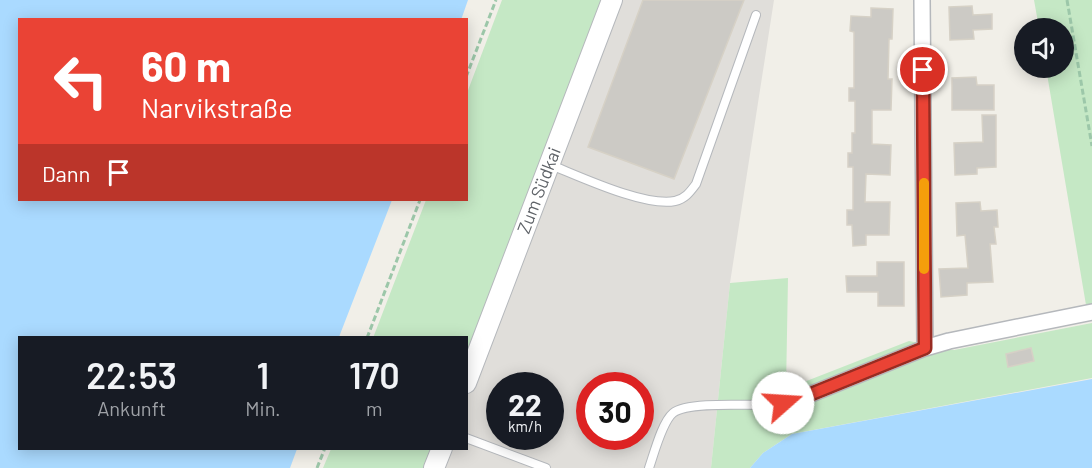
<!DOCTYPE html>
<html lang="de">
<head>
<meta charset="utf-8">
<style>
	body { margin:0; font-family:Barlow,sans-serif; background:#20242c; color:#f1f3f6; height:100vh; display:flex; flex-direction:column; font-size:22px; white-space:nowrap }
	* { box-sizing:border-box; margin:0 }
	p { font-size:20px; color:#9ea1a6 }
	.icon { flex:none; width:33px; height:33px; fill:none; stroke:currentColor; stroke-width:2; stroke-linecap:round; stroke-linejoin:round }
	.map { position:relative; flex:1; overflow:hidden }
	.details { position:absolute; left:18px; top:336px; width:450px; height:114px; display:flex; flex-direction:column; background:#171b24; border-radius:0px; box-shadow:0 3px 15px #0003 }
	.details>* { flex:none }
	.hud { position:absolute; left:18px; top:18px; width:450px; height:183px; border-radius:0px; box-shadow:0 3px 15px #0003; background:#ea4335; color:#fff; overflow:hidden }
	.tools { position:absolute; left:1014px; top:18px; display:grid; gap:12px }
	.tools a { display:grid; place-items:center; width:60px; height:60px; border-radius:50%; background:#171b24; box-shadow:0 3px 15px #0003; font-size:30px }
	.speed { position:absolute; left:486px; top:372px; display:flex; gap:12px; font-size:30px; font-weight:700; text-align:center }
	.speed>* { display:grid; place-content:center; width:78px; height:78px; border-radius:50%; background:#171b24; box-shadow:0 3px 15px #0003; line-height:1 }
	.speed small { font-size:15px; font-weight:400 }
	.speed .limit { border:9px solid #d22; background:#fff; color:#111 }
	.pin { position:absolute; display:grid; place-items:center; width:51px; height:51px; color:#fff; margin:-26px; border:3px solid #fff; border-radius:50%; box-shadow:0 2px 6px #0007 }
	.me { position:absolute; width:66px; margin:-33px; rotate:71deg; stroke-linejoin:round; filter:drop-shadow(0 0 4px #0008) }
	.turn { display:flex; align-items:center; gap:21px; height:126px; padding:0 24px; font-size:27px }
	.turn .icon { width:78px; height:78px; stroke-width:2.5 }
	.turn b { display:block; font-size:42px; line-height:51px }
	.then { display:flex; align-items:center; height:57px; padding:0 24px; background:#0003; gap:12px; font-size:22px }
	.eta { display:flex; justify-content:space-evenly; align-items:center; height:102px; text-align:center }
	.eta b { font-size:36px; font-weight:600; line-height:42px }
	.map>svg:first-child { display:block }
	.industrial { fill:#e0deda; fill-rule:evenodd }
	.green { fill:#c5e8c5 }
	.water { fill:#aadaff }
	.building { fill:#cccac5; stroke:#d6d1c6; stroke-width:1.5 }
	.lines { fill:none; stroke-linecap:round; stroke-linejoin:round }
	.service-casing { stroke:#b5b8bc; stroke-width:10 }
	.minor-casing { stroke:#b5b8bc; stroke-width:18 }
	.tertiary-casing { stroke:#b5b8bc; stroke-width:22 }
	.path { stroke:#9cc7a9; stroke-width:3; stroke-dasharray:6 3; stroke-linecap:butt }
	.service { stroke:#fff; stroke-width:8 }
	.minor { stroke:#fff; stroke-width:15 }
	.tertiary { stroke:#fff; stroke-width:20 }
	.route-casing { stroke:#982c22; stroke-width:15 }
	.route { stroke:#ea4335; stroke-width:10 }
	.slow { stroke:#f59e0b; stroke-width:10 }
	.labels { text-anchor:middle; stroke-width:6; stroke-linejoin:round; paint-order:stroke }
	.street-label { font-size:18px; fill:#5f6368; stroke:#fff }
</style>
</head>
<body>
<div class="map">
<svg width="1092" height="468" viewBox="0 0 1092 468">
	<rect width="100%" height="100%" fill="#f1efe8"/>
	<path class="industrial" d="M612,0h162l-44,283 -19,185h-277l8,-19 24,-1 1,-65zM500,386h50v50h-50zM590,386h50v50h-50z"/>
	<path class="green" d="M502,0h100l-135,356 -1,-18h-93l53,-138h40l1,-107z
		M1034,0h58v304l-6,1 -40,-237h18v-40h-25z
		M788,278l-2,111 123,-48 45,9 138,-27v55l-300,56 -29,19 -13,15h-39l19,-185z
		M331,449h100l-7,19h-101z"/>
	<path class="water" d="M0,0h468l-7,20h-441v180h372l-53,137 -319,1v110l277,1 -7,19h-290z
		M1092,379v89h-342l13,-15 29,-19z"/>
	<path class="building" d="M643,0h101l-70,179 -86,-32z
		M972,6l1,9 19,-1v15l-19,1 1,9 -24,1 -1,-33z
		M871,8l22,1 -1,30h-3l-1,40h4l-1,31h-19v34l19,1 -1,30 -24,-1 -1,28h25l-1,33h-23v10l-13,1 -1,-21h-5v-15h6v-43h-5v-14h4v-20h3v-32h-6v-13h5v-56l-4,-1 1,-15 20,1z
		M976,77l1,8h17v25h-42v-32z
		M982,115h14v52l-19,1v6l-22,1 -1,-32 29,-1z
		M980,202l1,9 16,-1 1,17h-4l2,17h-6l3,38 -26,1v12l-26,2 -2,-28 29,-1 -3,-33 -8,1 -1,-33z
		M877,262h27v44h-26v-14h-31l-1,-16h31z
		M1031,348l3,13 -26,6 -2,-13z"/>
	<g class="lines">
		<g class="service-casing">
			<path id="service" d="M551,165c30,12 94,42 124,36 10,-2 15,-9 21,-17l60,-169
				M466,438l80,30
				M649,468c5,-14 13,-46 24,-55 13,-11 68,-8 87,-8"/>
		</g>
		<g class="minor-casing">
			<path id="minor" d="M922,0l3,348
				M760,405l34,-4 131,-53 24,-7 143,-29"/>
		</g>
		<g class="tertiary-casing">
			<g id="tertiary">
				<path id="s1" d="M466,383l146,-383"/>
				<path d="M434,468l8,-20"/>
			</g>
		</g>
		<path class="path" d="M1067,0l25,146
			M466,77l30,-77
			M367,338l53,-138
			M317,468l8,-20"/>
		<use href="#service" class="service"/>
		<use href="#minor" class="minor"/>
		<use href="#tertiary" class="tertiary"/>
	</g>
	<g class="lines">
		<g class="route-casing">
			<path id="route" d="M783,403l11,-2 131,-53 -2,-278"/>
		</g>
		<use href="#route" class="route"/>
		<path class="slow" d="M924,183v86"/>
	</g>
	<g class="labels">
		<g class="street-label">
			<text dy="6" stroke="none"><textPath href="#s1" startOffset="206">Zum Südkai</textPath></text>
		</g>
	</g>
</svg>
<div class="tools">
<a><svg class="icon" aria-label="sound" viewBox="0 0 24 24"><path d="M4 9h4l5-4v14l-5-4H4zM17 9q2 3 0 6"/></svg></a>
</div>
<div class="speed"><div>22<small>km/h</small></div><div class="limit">30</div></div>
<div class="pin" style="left:923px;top:70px;background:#d93025"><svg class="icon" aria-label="arrive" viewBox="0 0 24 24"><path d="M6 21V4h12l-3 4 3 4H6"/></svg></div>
<svg class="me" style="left:783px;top:403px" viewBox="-20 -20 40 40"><circle r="19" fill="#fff"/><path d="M0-13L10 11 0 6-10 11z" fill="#ea4335"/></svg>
<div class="hud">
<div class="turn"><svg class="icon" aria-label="left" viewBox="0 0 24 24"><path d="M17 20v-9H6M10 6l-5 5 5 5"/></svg><div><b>60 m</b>Narvikstraße</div></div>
<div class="then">Dann<svg class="icon" aria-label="arrive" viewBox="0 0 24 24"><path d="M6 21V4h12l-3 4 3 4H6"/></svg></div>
</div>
<section class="details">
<div class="eta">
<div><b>22:53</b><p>Ankunft</p></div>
<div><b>1</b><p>Min.</p></div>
<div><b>170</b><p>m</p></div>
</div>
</section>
</div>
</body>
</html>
